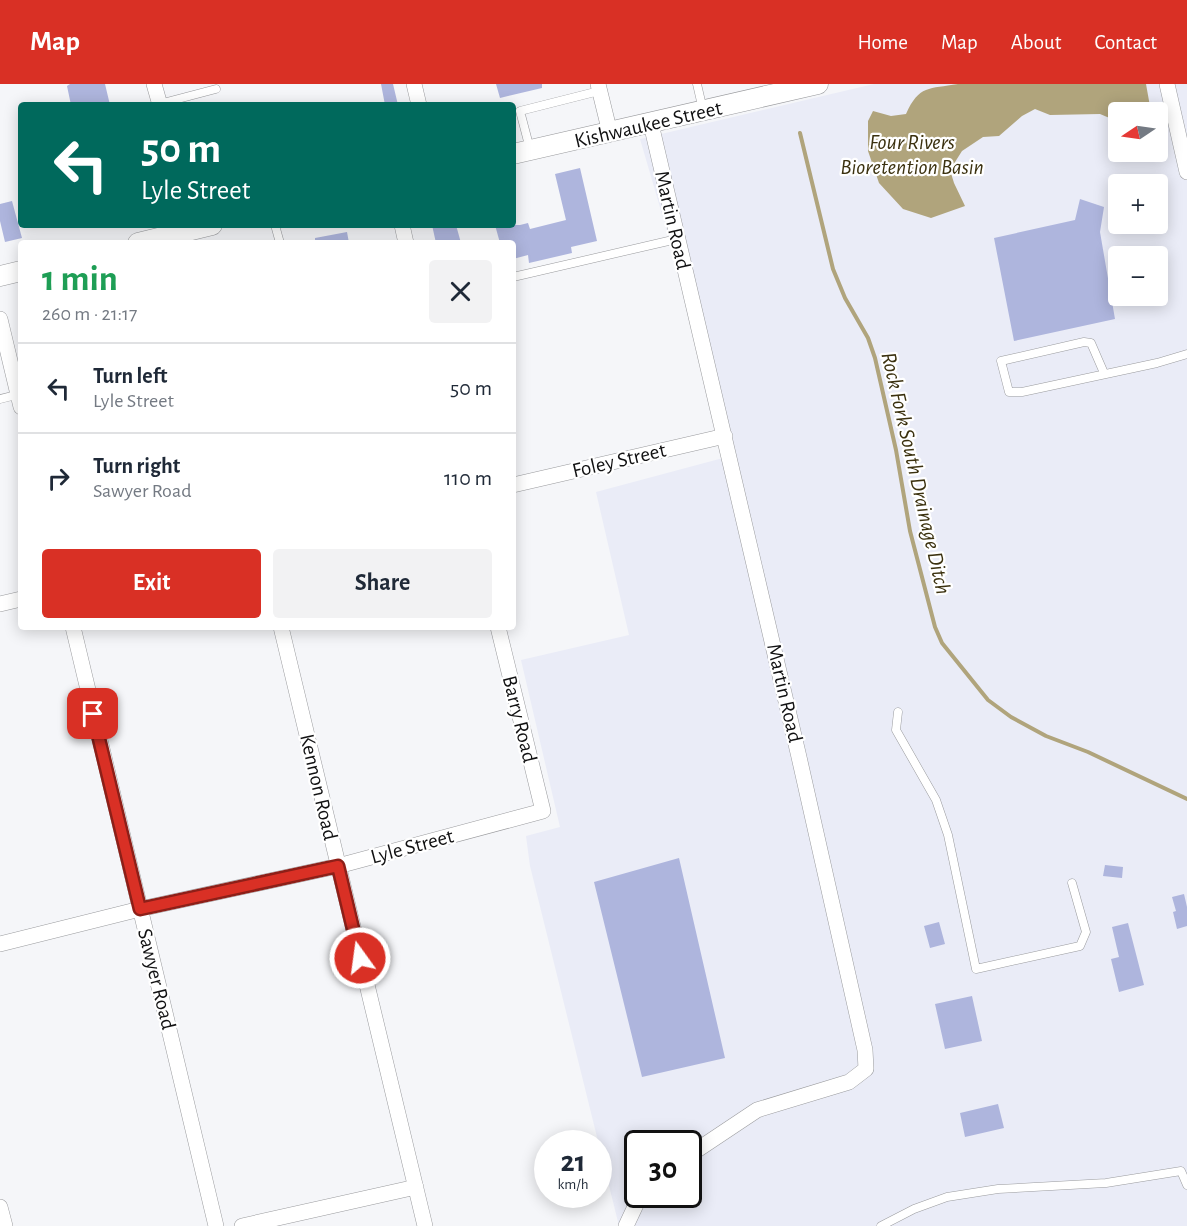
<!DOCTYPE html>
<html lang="en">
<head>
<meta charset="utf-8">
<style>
	body { margin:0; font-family:"Alegreya Sans",sans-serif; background:#f2f2f3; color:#1f2937; height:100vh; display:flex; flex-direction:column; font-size:22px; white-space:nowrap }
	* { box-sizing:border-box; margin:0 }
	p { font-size:20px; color:#747a83 }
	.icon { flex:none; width:33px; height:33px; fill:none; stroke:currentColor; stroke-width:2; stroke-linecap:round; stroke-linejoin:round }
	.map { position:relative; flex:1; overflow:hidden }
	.details { position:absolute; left:18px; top:156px; width:498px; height:390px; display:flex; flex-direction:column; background:#fff; border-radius:6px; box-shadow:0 3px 15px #0003 }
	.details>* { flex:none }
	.banner { position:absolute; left:18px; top:18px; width:498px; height:126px; border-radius:6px; box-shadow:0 3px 15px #0003; background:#00695c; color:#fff; overflow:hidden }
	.needle { width:39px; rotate:257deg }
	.tools { position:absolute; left:1108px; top:18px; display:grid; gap:12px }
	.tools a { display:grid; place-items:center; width:60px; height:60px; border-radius:6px; background:#fff; box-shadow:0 3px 15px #0003; font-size:30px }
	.speed { position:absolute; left:534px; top:1046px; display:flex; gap:12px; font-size:30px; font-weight:700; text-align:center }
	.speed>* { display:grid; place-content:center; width:78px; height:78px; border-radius:50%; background:#fff; box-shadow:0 3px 15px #0003; line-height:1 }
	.speed small { font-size:15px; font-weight:400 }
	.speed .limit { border:3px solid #111; border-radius:9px; background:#fff; color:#111 }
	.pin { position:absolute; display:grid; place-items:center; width:51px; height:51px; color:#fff; margin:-26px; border-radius:12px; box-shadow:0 3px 9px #0006 }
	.me { position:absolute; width:66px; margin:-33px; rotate:346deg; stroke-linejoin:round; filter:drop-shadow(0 0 4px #0008) }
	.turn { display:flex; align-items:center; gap:21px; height:126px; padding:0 24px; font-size:27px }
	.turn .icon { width:78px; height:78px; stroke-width:2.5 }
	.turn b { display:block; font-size:42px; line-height:51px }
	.round { display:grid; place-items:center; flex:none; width:63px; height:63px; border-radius:6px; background:#f2f2f3 }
	.overview { display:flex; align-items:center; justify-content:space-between; height:102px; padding:0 24px }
	h1 { font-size:36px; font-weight:700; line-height:45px; color:#1e9e55 }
	.action { display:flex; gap:12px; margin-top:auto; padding:12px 24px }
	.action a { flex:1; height:69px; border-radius:6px; background:#d93025; color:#fff; font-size:24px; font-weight:700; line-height:69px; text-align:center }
	.action a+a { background:#f2f2f3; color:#1f2937 }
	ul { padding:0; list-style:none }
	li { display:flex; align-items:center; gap:18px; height:90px; padding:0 24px; border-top:2px solid #e0e1e3 }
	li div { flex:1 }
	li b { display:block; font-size:22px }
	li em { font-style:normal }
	header { display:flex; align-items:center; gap:36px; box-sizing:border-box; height:84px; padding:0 30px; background:#d93025; color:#fff }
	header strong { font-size:28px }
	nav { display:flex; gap:33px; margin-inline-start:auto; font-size:21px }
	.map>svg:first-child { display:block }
	.built { fill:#eaecf7; fill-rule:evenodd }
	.water { fill:#b0a47c }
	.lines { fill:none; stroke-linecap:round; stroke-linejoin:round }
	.stream { stroke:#b0a47c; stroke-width:4 }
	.building { fill:#aeb5dd }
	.service-casing { stroke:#9a9b9e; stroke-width:9 }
	.minor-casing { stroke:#9a9b9e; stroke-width:16 }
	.tertiary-casing { stroke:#9a9b9e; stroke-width:21 }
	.service { stroke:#fff; stroke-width:8 }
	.minor { stroke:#fff; stroke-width:15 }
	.tertiary { stroke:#fff; stroke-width:20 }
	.route-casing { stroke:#8d1f18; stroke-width:15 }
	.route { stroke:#d93025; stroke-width:10 }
	.labels { text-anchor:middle; stroke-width:4.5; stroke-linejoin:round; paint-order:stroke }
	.street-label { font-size:21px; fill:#111112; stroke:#fff }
	.water-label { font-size:22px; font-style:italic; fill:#3b310f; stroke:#fff }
</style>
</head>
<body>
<header>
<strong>Map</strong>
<nav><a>Home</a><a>Map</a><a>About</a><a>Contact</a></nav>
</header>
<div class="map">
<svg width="1187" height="1142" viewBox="0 0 1187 1142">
	<rect width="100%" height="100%" fill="#f5f6f9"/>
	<path class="built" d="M874,0h313v1142h-568l-89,-360 -4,-30 34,-9 -39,-167 108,-25 -33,-143 127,-34 -52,-213 -31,-106zM1119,28h39v40h-39zM1119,100h39v40h-39zM1119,172h39v40h-39zM638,1059h50v51h-50z"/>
	<path class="water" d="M958,0h188l5,28h-32v10l-19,-8 -50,1 -15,-6 -13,7 -23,20 -16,1 -21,14 -12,19 4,13 11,23 -34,12 -28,-9 -24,-26 -11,-32v-30l5,-10 18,5 15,-2c13,-29 23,-25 52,-30z"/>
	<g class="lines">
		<path class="stream" d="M800,49l33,136 12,29 23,40 7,20 21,92 14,81 25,96 7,16 46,57 23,17 35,19 42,16 99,47"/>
	</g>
	<path class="building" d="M70,0h35l5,21h-39l-4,-19z
		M381,0h12l5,21h-13z
		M496,0h46v4l-42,10z
		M580,84l17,73 -26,6 1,6 -43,10 -1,-8 -15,4v-16h-13l-5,-18h25l8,-2 2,6 36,-9 -11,-46z
		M1080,115l24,8 -4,25 15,87 -101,22 -20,-103 81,-18z
		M12,117l10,37 -17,4 -5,-21v-17z
		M432,141h24l5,18h-25z
		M347,148l2,11h-34v-5z
		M679,774l46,200 -83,19 -48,-195z
		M1105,781l18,2 -1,11 -19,-2z
		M1184,810l3,13v19l-10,3 -4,-17 3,-1 -4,-14z
		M939,838l6,22 -15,4 -6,-22z
		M1128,839l16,62 -25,7 -8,-33 8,-2 -7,-30z
		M972,912l10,45 -37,8 -10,-45z
		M998,1020l6,24 -39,9 -5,-24z"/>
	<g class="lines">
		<g class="service-casing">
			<path id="service" d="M697,0l6,26
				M159,20l57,-15
				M530,65l-10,-38 79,-20
				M275,141l5,18
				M513,193l164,-38
				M1104,289l-13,-30 -7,-1 -83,19 8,31h13l135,-29 30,-9
				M0,315l20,-5
				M898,628l-2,18 40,70 12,35 28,134 104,-23 6,-14 -14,-49
				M881,1142l33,-17 33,-12 51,-8 108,-6 75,-12 6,14"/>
		</g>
		<g class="minor-casing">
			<path id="minor" d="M154,0l6,21
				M414,0l5,21
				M598,0l12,49
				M1167,0l20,88
				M651,40l148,633 66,293 1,19 -17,13 -92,28 -69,46
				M402,141l4,18
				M0,235l21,88
				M513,401l212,-49
				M0,520l21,-5
				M73,543l143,599
				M281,543l144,599
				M0,860l140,-35 198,-43 205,-55 -45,-184
				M0,1123l5,19
				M242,1142l174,-39
				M626,1142l15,-32"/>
		</g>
		<g class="tertiary-casing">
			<path id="tertiary" d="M513,70l305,-70
				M138,159l74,-18
				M0,192l21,-5"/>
		</g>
		<use href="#service" class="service"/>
		<use href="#minor" class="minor"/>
		<use href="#tertiary" class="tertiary"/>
	</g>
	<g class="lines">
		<g class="route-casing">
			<path id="route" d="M93,630l47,195 198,-43 22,92"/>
		</g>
		<use href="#route" class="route"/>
	</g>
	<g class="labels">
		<g class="street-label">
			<text transform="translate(648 40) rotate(-13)" y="7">Kishwaukee Street</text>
			<text transform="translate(673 136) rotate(77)" y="7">Martin Road</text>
			<text transform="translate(619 376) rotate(-13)" y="7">Foley Street</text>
			<text transform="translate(785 609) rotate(77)" y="7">Martin Road</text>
			<text transform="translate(520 635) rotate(76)" y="7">Barry Road</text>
			<text transform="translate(319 703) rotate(77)" y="7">Kennon Road</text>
			<text transform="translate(412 762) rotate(-15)" y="7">Lyle Street</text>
			<text transform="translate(157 895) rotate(76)" y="7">Sawyer Road</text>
		</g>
		<g class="water-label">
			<text x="912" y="65">Four Rivers<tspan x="912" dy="25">Bioretention Basin</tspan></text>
			<text transform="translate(917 389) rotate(77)" y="8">Rock Fork South Drainage Ditch</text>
		</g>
	</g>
</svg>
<div class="tools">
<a><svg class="needle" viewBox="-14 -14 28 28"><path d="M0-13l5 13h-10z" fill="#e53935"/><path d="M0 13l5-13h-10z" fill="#747a83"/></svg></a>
<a>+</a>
<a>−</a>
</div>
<div class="speed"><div>21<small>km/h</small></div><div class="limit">30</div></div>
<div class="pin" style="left:93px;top:630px;background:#d93025"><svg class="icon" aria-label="arrive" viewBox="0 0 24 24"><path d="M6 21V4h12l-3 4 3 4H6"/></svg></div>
<svg class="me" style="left:360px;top:874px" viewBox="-20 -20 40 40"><circle r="17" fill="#d93025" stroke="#fff" stroke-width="3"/><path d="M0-11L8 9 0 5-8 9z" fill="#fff"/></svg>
<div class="banner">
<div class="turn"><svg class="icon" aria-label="left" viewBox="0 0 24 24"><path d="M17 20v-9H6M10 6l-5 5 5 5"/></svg><div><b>50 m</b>Lyle Street</div></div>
</div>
<section class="details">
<div class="overview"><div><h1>1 min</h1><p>260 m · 21:17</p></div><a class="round"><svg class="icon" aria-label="close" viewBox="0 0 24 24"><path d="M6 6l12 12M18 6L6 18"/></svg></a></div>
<ul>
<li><svg class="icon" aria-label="left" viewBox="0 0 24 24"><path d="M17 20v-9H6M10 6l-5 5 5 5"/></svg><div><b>Turn left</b><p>Lyle Street</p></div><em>50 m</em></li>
<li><svg class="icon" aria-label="right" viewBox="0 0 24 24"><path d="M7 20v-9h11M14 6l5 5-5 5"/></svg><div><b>Turn right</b><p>Sawyer Road</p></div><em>110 m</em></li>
</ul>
<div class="action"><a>Exit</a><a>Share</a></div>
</section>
</div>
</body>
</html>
